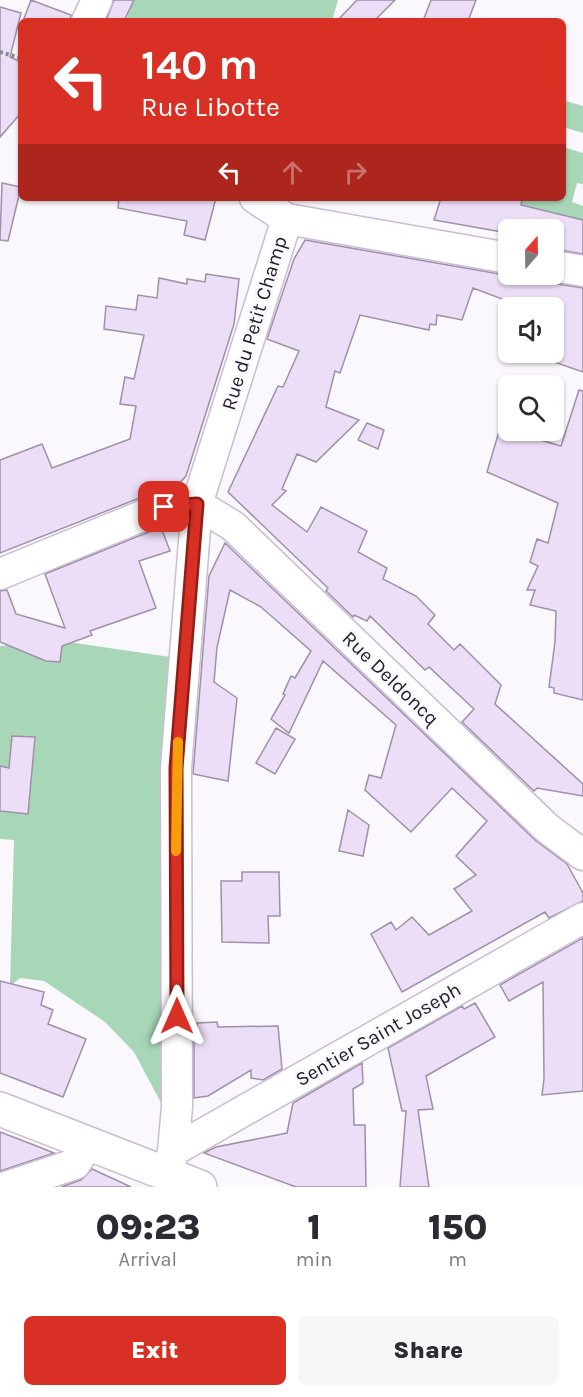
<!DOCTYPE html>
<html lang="en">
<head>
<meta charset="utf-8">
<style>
	body { margin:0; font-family:Karla,sans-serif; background:#f7f7f7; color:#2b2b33; height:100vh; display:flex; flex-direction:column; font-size:22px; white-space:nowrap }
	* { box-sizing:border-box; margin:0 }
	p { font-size:20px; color:#7c7c81 }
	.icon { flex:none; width:33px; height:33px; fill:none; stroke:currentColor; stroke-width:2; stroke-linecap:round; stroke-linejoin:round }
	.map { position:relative; height:1187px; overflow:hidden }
	.panel { display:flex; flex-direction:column; background:#fff; flex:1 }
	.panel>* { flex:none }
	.guide { position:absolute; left:18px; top:18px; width:548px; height:183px; border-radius:9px; box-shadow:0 2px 4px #0004; background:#d93025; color:#fff; overflow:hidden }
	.needle { width:39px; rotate:20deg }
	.controls { position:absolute; left:498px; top:219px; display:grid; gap:12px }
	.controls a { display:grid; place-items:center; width:66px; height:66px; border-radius:9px; background:#fff; box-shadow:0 2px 4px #0004; font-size:30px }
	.pin { position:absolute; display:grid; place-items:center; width:51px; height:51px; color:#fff; margin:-26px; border-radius:12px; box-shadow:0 3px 9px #0006 }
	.me { position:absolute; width:66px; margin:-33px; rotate:0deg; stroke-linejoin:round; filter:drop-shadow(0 0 4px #0008) }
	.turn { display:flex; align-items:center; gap:21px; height:126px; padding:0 24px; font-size:27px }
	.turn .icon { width:78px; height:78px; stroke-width:2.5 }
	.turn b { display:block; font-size:42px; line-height:51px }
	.lanes { display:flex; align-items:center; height:57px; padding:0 24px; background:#0003; justify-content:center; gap:30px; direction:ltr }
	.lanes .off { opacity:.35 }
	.eta { display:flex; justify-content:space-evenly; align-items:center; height:102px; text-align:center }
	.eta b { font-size:36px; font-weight:800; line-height:42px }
	.button { display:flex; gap:12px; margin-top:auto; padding:12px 24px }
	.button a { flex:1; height:69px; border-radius:9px; background:#d93025; color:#fff; font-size:24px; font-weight:800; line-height:69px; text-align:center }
	.button a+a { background:#f7f7f7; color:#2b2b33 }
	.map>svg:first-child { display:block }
	.green { fill:#a8d7b8 }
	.building { fill:#eddef8; stroke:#9e90a8; stroke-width:1.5 }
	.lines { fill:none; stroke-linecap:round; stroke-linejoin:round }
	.minor-casing { stroke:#cabcd5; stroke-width:33 }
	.major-casing { stroke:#cabcd5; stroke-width:36 }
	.path { stroke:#8a868d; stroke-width:4; stroke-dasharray:3 3; stroke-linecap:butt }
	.minor { stroke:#fff; stroke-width:30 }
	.major { stroke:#fff; stroke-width:33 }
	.route-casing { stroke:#8d1f18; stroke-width:15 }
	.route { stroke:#d93025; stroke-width:10 }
	.slow { stroke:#f59e0b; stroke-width:10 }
	.labels { text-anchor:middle; stroke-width:6; stroke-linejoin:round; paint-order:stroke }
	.street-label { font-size:20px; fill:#252029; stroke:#faf7fd }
</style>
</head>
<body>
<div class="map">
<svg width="583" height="1187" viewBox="0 0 583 1187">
	<rect width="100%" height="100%" fill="#faf7fd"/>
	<path class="green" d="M109,0h229l-6,21h-206l5,-16 -14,6 -10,-5z
		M563,100l20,6v27l-20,-6z
		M563,147l20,6v31l-6,-1 -5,19 11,4v21l-92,-29h71z
		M62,641l115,17 -10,456 -33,-62 -29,-30 -61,-41 -24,-3 -10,8 4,-146 -14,-1v-193z"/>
	<path class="building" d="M31,0l40,15 -1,6h-47z
		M114,0h20l-10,21h-18z
		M357,0h38l-21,21h-37z
		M431,0h45l-8,21h-45z
		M0,7l21,6 -11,44 11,5v51l-21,24z
		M2,183l19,4 -13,54 -8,-1z
		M119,198h97l-11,42 -21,-5 3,-14 -69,-13z
		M441,198h81l-1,7 62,15v34l-29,-5v-19h-46v3l-74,-13z
		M305,240l200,35 22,-1 14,3 10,6 32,5v84l-29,-10v-54h-28l-53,-20 -11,32 -25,-5 -1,10 -6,-1 -1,6 -69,-15 -20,58 -5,-2 -9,36 33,13 -43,42 -19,-8 -15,35 4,2 -14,14 35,27 14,-25 46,24 -9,21 29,16 -4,11 33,17 19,19 -7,9 26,26 6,-6 41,41 -6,19 88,80v12l-46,-8 -3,3 -72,-69 12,-13 -45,-42 -4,3 -55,-54 -3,5 -13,-6 -1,2 -27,-26 2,-3 -100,-96 50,-106 5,1 16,-36 -32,-12 27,-80z
		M206,274l33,5 -5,45 -48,152 -12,13 -17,2 -157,62v-93l42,-16 10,24 78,-29 6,-33 -16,-2 5,-27 9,2 10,-44 -40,-6 2,-23 30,4 2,-15 19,3 2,-20 28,6v-5l18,3z
		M579,390l4,1v309l-29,-7v-5l-5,-1 6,-45 1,-31 -26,-6 5,-15h-8l11,-24 -8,-4 7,-23 11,4 10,-40 -71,-31 13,-44 61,18z
		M367,423l17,7 -6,19 -20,-9z
		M161,527l9,24 -31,10 17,47 -66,23 2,4 -30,11 -2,16 -14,-1 -46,-19v-51l7,-1 9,24 49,14 -20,-54z
		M225,543l310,297 32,24 16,29v8l-34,17 -4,-6 -143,80 -31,-58 20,-12 5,8 16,-13 17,18 43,-24 -18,-22 22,-14 -20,-19 31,-35 -35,-33 -41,44 -46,-42 4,-15 12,3 15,-53 -73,-64 -34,72 -18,-14 14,-24 -2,-1 8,-18 4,2 16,-27 -50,-44 -31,-17 -13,57 -3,35 23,16 -9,83 -35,-7 16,-198z
		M276,728l19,11 -20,35 -19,-11z
		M12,736l23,1 -7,77 -28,-3v-45l9,2z
		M348,810l21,15 -6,31 -24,-5z
		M242,872h37l1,44h-12l1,27 -47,-1 -1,-61h21z
		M583,938v153l-41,4 2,-16 -1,-97 -34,19 -9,-16z
		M0,981l44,11 -3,13 12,5 -5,14 38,15 -23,58 -63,-24z
		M475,1003l20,34 -69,39 7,33 -15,1 11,77h-29l6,-76h-4l-14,-63 74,-42 2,3z
		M217,1022l1,5 60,-1 4,43 -19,11 -12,-2v-8l-43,26 -14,2v-58h3v-17z
		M362,1063l1,20 -10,6 1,36h11l1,62h-70l-92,-34 12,-6 71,-14 6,-30z
		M0,1132l34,13 20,8 -54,18z
		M92,1169l39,18h-70l20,-7z"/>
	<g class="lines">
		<g class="minor-casing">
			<path id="minor" d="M87,21l10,-21
				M255,198l32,21
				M554,266l29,5
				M197,504l36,22 314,302 36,27
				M0,574l164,-67 33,-3
				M173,1151l410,-233
				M167,1175l6,-24 4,-44 -1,-339 21,-264 90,-285 221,39
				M6,1187l69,-23 13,-20"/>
		</g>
		<g class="major-casing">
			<path id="major" d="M0,1109l200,78"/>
		</g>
		<path class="path" d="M0,52l21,6"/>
		<use href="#minor" class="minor"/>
		<use href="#major" class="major"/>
	</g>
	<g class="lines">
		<g class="route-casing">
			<path id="route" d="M164,507l33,-3 -21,264 1,248"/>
		</g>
		<use href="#route" class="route"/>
		<path class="slow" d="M176,851l2,-109"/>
	</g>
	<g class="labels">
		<g class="street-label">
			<text transform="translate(254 323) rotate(-73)" y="7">Rue du Petit Champ</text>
			<text transform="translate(391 678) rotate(44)" y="7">Rue Deldoncq</text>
			<text transform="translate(378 1034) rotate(-30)" y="7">Sentier Saint Joseph</text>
		</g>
	</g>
</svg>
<div class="controls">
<a><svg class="needle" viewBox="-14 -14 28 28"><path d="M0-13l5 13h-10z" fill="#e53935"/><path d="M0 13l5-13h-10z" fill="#7c7c81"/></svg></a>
<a><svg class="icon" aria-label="sound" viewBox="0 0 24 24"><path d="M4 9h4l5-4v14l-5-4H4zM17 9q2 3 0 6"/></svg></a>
<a><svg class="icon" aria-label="search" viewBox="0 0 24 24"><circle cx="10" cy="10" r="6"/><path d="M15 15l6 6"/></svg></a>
</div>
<div class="pin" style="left:164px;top:507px;background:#d93025"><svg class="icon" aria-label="arrive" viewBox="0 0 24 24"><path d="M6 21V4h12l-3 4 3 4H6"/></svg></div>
<svg class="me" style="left:177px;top:1016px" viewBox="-20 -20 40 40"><path d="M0-17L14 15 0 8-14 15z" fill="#d93025" stroke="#fff" stroke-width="4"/></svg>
<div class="guide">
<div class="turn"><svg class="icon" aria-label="left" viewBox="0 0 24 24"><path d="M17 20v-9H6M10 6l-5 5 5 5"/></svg><div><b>140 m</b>Rue Libotte</div></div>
<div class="lanes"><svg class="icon" aria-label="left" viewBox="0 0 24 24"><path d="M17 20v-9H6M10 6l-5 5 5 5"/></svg><svg class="icon off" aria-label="ahead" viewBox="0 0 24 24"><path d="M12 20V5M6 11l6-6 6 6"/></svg><svg class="icon off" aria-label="right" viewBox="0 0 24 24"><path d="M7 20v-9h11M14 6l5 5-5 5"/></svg></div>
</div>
</div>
<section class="panel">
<div class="eta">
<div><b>09:23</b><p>Arrival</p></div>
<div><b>1</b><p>min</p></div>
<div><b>150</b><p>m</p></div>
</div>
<div class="button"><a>Exit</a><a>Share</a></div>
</section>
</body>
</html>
